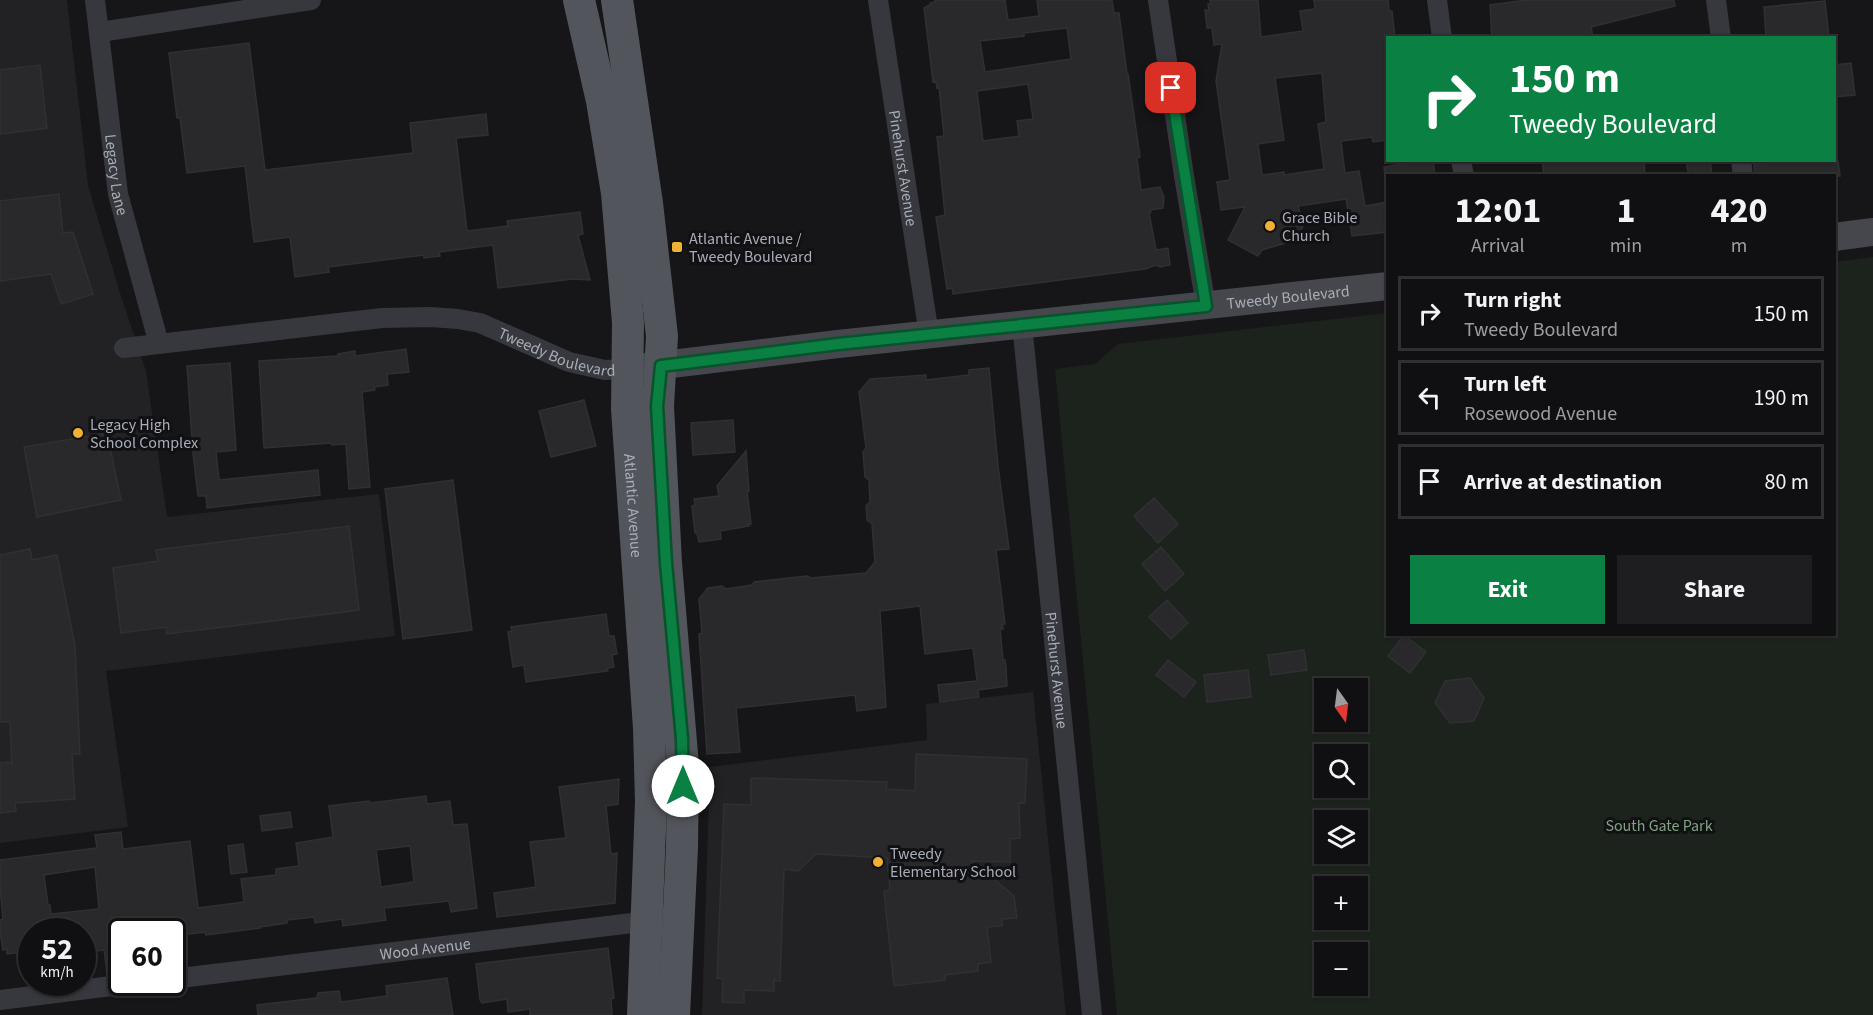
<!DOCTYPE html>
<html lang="en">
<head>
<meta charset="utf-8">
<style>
	body { margin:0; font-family:"Source Sans 3",sans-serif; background:#1e1e20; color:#f1f3f6; height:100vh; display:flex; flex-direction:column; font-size:22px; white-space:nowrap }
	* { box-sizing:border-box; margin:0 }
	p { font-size:20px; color:#9c9d9f }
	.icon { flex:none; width:33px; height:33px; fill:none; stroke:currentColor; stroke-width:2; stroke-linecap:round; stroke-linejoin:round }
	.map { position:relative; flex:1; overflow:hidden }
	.details { position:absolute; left:1386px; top:174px; width:450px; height:462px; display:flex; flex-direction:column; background:#101012; border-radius:0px; box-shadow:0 2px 4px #0004,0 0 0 2px #303032 }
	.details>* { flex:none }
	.top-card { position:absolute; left:1386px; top:36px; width:450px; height:126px; border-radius:0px; box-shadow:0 2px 4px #0004,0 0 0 2px #303032; background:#0b8043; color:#fff; overflow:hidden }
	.needle { width:39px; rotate:166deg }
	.fabs { position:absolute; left:1314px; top:678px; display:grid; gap:12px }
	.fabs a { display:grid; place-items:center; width:54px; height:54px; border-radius:0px; background:#101012; box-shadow:0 2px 4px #0004,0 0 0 2px #303032; font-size:30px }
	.speed { position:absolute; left:18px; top:918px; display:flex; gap:12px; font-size:30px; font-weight:700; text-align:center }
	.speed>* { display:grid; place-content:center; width:78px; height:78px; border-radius:50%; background:#101012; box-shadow:0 2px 4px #0004,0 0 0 2px #303032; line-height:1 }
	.speed small { font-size:15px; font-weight:400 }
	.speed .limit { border:3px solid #111; border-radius:9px; background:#fff; color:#111 }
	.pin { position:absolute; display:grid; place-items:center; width:51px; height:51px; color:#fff; margin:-26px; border-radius:12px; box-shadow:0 3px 9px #0006 }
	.me { position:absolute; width:66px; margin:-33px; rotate:0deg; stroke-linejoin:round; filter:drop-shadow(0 0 4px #0008) }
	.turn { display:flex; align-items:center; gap:21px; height:126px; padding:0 24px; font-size:27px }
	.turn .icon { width:78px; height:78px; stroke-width:2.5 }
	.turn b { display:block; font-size:42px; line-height:51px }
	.eta { display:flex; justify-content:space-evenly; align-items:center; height:102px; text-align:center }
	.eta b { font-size:36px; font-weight:700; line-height:42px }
	.button { display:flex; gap:12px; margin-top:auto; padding:12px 24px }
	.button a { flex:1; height:69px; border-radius:0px; background:#0b8043; color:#fff; font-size:24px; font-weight:700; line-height:69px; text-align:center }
	.button a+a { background:#1e1e20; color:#f1f3f6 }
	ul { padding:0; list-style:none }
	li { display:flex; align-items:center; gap:18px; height:75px; margin:0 12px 9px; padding:0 12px; border:3px solid #303032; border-radius:0px }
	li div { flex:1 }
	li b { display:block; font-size:22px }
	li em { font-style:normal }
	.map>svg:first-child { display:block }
	.built { fill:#222225 }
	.green { fill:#1c231d; fill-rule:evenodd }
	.building { fill:#29292c; stroke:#303034; stroke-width:1.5; fill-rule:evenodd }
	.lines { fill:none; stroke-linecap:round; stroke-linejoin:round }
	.minor { stroke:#37383d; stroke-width:20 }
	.secondary { stroke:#45474d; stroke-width:28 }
	.primary { stroke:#53555c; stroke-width:32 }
	.route-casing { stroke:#07532c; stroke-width:15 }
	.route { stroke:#0b8043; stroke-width:10 }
	.poi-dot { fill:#f2b134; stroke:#111113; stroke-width:2 }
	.labels { text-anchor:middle; stroke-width:6; stroke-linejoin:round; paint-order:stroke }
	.street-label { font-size:16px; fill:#a8adb8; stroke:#111113 }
	.poi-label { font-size:16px; fill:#a8adb8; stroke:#111113; text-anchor:start }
	.park-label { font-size:16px; fill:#7fa381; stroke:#111113 }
</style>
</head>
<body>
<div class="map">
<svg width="1873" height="1015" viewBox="0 0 1873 1015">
	<rect width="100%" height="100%" fill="#161618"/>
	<path class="built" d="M0,0h67l21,185 31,105 27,81 21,146 212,-23 16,142 -289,35 22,156 -128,16z
		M1033,692l33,323h-364l8,-248 217,-27 -1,-36z"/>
	<path class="green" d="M1873,257v758h-756l-62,-646 40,-5 23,-20 269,-31 1,321h446l1,-372zM1324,688h34v34h-34zM1324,754h34v34h-34zM1324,820h34v34h-34zM1324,886h34v34h-34zM1324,952h34v34h-34z"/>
	<path class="building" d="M935,0h70l3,20 31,-4 -2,-16h75l2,13h5l8,61h1l12,83 -3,1 4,32 19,-3 4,10 -1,11 -13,2 1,2 -2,1 7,37 12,-2 2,17 -10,2 -4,-2 -11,4 -192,25 -1,-6 -5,1 -11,-72 9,-2 -8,-78 7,-1 -5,-49 -2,1 -1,-7 -3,1 -9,-74 6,-3v-2l5,-1zM1067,28l4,31 -86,13 -5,-31 44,-5v-3zM1028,84l5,35 -16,2 2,15 -36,5 -6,-50z
		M1210,0h48l3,37 42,-6 -3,-20 15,-2 -1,-9h74l1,11h3l3,26 -7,1v102l-15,2 -1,-5 -31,4 4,32 14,-2 6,35 23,-4v30l-36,4 -6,-37 -48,7 5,20 -7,14 -34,10 -4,6 -30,-16 17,-33 -24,3 -4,-28 13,-2 -14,-99 6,-37 -8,1 -2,-17h-5l-2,-18h4l-1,-6h3zM1322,73l4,49 -8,2 6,45 -40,6v-3l-22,3 -4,-31 26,-4 -9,-62z
		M1527,0h147l1,6 -84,21 2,11h-101l-2,-33z
		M1825,1l4,37h-63l-2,-31z
		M249,43l16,127 148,-17 -3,-30 76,-9 2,21 -32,3 11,93 41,-5 -1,-5 73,-9 3,22 -5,1 12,45 -17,-1 -75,9 -5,-43 -54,7 1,4 -16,2v-3l-96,12 1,5 -34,5 -5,-40 -36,5 -9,-76 -58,7 -7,-55h-3l-8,-65z
		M1851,63l4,32 -21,2v-32z
		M40,65l7,63 -47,6v-64z
		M1425,160h8l2,16h-50l-1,-9z
		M1542,160h102l1,16h-101z
		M1686,160h24l2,16h-23z
		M1785,160h53l2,16h-85l-1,-11z
		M59,194l4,39 10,-1 20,62 -32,10 -10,-30 -51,7v-80z
		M406,349l3,23 -22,2 1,11 -14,2 1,3 -13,2 8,95 -21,2 -3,-45 -14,1 -1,-2 -67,5 -5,-87 80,-5 -1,-2 17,-3v5z
		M230,363l6,87 -20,2 3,28 99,-10 2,25 -113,13 -1,-12h-8l-5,-43 -6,-87z
		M989,368l9,98 11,83 -13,1 9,74h-3l1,5h-3l3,31h2l1,7 1,19 -29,4 1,7 -39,5 -2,-17 39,-4 -4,-33 -48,6 -5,-48 -40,5 6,96 -29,4 -2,-16 -119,13 4,44 -33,2 -8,-120 3,-1 -3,-34 9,-11 14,-2 4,3 26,-4 2,-3 53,-6 4,2 55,-5 9,-11 -3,-38 -5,-4 -1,-14 4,-4 -1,-22 -4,-3 -2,-25 3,-4 -7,-56 11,-13 56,-4v5l43,-5v-5z
		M584,400l12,46 -45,11 -12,-46z
		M733,420l2,32 -42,3 -2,-32z
		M107,433l14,67 -84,17 -13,-70z
		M746,451l3,40h-2l4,33h-3l1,2 -29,5 1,8 -22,3 -2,-9h-2l-3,-27 3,-1 -1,-6 25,-3 -2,-10z
		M453,480l19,150 -69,9 -18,-150z
		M1154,498l24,26 -20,19 -24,-27z
		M349,526l10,84 -192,24 -1,-7 -45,6 -8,-65 45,-7 -2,-11z
		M1161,547l23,27 -19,17 -23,-27z
		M30,549l2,11 25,-5 18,91 5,108h-8l3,45 -60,4 1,8 -16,2v-50l10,-1 2,4 -2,-44h-10v-167z
		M1167,600l21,23 -17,16 -22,-22z
		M606,614l3,22h5l3,18 -5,1 2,12 -7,1 1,3 -82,11 -2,-17 -11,2 -5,-35 4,-1 -1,-4z
		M1404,635l22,17 -16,21 -22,-17z
		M1304,650l3,20 -36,5 -3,-20z
		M1168,660l28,22 -12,15 -28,-22z
		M1248,670l3,27 -44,5 -3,-27z
		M1470,678l14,20 -10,23 -24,2 -15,-20 10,-22z
		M916,754l111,5 -2,44h-6l1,35 -10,1v23l-38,-1 42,35 3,22 -15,1v7l-15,1 4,35 -13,2v7l-33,4v5l-51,6 -10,-95 6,-1 -3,-32 -71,-4 -18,17 -14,-2 -4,112 -6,-1v11l-30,-1v13l-22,-1 1,-23 -6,-1 7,-174 27,1v-27l136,4 -1,7 29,2z
		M619,779l-1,25 -12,2 5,48 6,-1 -2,50 -118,14 -3,-24 42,-6 -6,-45 36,-4 -7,-51z
		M426,796l1,8 23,-3 3,24 14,-1 10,84 -26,4 -2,-11 -65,7 2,12 -43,6 -1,-7 -27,4 -1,-6 -27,3v3l-27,4v1l-54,7 -1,-3 -23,3 -1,-3h-59v16h-4l2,25 -13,1 -3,-24 -22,3v-21h-50v19l-25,3v-5l-4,1 -3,-19v-11l3,-1 -3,-31v-28l97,-12 -2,-13 26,-3 2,17 67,-8 8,67 46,-6 -3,-23 35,-4v-6l23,-3 -3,-23 37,-6 -4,-31 40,-5 1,2zM410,846l4,36 -33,5 -5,-37zM95,867l4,42 -48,5 -1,-9h-2l-4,-30z
		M290,812l2,15 -30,4 -2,-15z
		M243,844l4,28 -16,2 -3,-28z
		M608,948l6,50 -3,1 1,16h-82v-6l-22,3 -1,-13 -25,4 -2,-3 -4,-36z
		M447,978l6,37h-195l-1,-10 60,-7 1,-5 21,-2 2,11 46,-6 -1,-10z"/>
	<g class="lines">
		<g class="minor">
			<path id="s1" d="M95,0l23,194 41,150"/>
			<path id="s2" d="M878,0l51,335"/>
			<path d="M1158,0l26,176 22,130"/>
			<path d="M1437,0l5,38"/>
			<path d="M1716,0l5,38"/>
			<path d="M100,32l211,-32"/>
			<path d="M1461,160l3,16"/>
			<path d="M1741,160l2,16"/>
			<path id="s3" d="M1022,324l70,691"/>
			<path id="s4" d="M124,348l258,-30 49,-1 27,2 22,4 89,39 36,8 22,-1"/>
			<path id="s5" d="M172,979l485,-59"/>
			<path d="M0,1000l143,-18"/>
		</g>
		<g class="secondary">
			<path d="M1834,237l39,-5"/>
			<path id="s6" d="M638,368l200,-24 550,-58"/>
		</g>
		<g class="primary">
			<path id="s7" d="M579,0l23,101 15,92 11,130 -1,86 22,319 2,74 -8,213"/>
			<path d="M617,0l30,203 15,133 -4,70 8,157 17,203 -1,81 -8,168"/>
		</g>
	</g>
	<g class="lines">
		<g class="route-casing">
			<path id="route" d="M683,786l-1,-47 -16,-176 -9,-157 4,-40 177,-22 368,-38 -35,-218"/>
		</g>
		<use href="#route" class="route"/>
	</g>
	<g class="poi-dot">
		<circle cx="1270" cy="226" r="6"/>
		<rect x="671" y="241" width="12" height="12" rx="3"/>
		<circle cx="78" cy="433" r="6"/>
		<circle cx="878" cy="862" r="6"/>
	</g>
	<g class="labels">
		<g class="street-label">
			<text dy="6" stroke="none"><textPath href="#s2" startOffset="170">Pinehurst Avenue</textPath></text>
			<text dy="6" stroke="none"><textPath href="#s1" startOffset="176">Legacy Lane</textPath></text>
			<text dy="6" stroke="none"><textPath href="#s6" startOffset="654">Tweedy Boulevard</textPath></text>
			<text dy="6" stroke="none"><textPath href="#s4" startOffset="441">Tweedy Boulevard</textPath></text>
			<text dy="6" stroke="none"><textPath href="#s7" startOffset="510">Atlantic Avenue</textPath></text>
			<text dy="6" stroke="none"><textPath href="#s3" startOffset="348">Pinehurst Avenue</textPath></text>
			<text dy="6" stroke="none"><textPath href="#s5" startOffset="255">Wood Avenue</textPath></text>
		</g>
		<g class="poi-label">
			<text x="1282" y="223">Grace Bible<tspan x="1282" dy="18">Church</tspan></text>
			<text x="689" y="244">Atlantic Avenue /<tspan x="689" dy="18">Tweedy Boulevard</tspan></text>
			<text x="90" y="430">Legacy High<tspan x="90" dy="18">School Complex</tspan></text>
			<text x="890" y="859">Tweedy<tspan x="890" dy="18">Elementary School</tspan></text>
		</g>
		<g class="park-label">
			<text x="1659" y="831">South Gate Park</text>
		</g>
	</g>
</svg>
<div class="fabs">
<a><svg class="needle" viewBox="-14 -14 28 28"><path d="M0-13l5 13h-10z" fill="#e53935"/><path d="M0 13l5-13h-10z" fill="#9c9d9f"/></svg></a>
<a><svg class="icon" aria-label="search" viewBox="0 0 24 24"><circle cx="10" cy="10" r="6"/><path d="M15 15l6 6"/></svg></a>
<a><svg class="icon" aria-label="layers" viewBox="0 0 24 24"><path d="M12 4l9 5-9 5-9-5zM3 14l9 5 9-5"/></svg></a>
<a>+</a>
<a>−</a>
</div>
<div class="speed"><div>52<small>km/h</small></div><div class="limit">60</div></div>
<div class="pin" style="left:1171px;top:88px;background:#d93025"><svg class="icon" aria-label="arrive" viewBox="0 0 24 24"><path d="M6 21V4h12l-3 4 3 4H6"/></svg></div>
<svg class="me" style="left:683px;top:786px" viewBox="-20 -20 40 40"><circle r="19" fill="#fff"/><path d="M0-13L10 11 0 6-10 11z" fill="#0b8043"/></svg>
<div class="top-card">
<div class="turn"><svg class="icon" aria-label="right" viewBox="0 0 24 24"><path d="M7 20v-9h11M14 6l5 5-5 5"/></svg><div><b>150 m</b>Tweedy Boulevard</div></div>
</div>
<section class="details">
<div class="eta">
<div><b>12:01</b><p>Arrival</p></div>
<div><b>1</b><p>min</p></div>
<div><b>420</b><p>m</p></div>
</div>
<ul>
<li><svg class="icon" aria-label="right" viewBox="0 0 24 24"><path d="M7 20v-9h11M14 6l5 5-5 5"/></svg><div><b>Turn right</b><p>Tweedy Boulevard</p></div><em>150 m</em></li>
<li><svg class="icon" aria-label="left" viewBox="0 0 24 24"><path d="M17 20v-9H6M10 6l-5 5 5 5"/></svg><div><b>Turn left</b><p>Rosewood Avenue</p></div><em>190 m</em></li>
<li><svg class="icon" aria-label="arrive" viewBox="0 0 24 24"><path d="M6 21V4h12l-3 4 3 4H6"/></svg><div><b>Arrive at destination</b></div><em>80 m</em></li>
</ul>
<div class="button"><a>Exit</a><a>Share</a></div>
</section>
</div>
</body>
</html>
